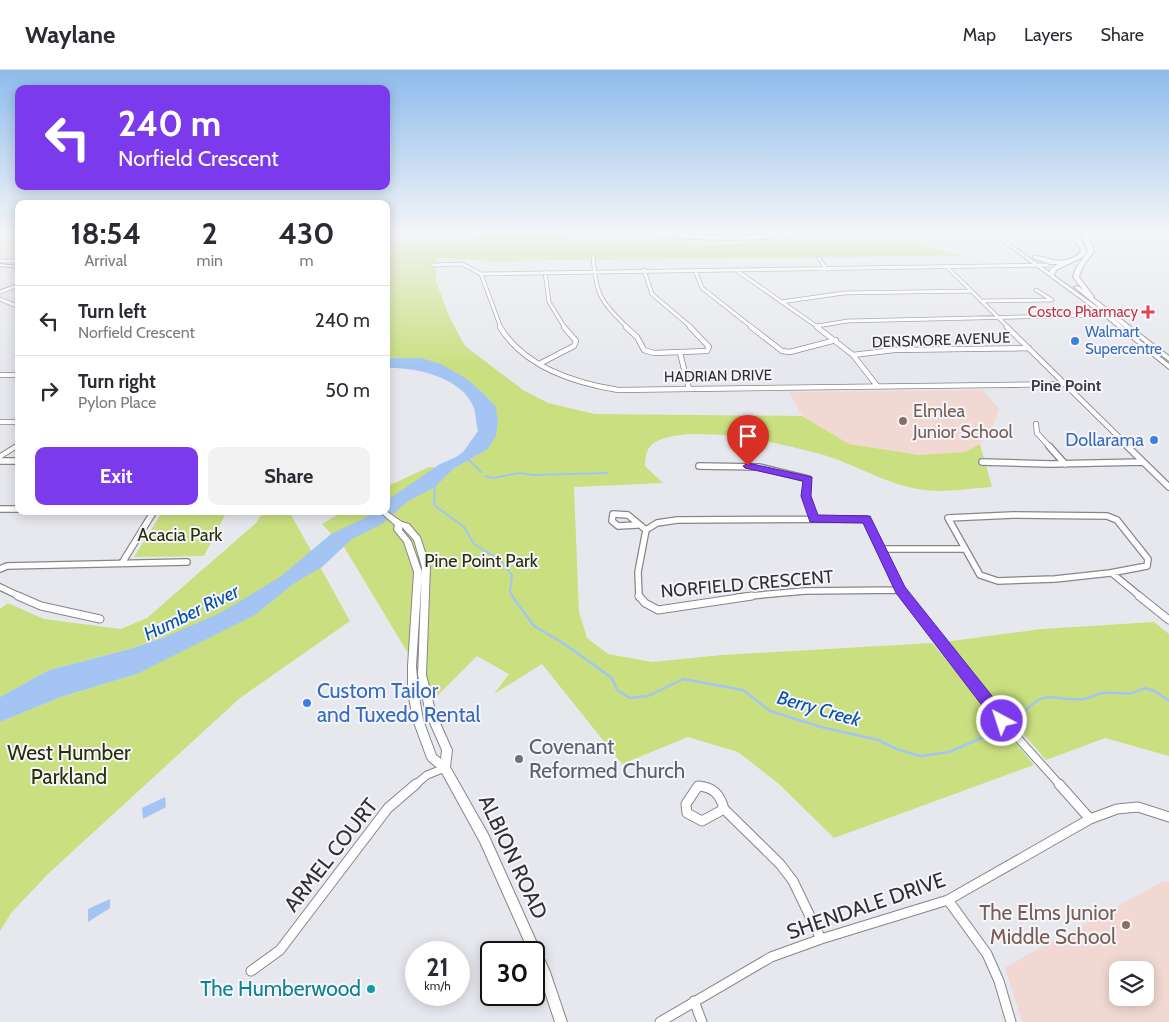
<!DOCTYPE html>
<html lang="en">
<head>
<meta charset="utf-8">
<style>
	body { margin:0; font-family:Cabin,sans-serif; background:#f2f2f3; color:#2b2b33; height:100vh; display:flex; flex-direction:column; font-size:19px; white-space:nowrap }
	* { box-sizing:border-box; margin:0 }
	p { font-size:16px; color:#7c7c81 }
	.icon { flex:none; width:28px; height:28px; fill:none; stroke:currentColor; stroke-width:2; stroke-linecap:round; stroke-linejoin:round }
	.map { position:relative; flex:1; overflow:hidden }
	.drawer { position:absolute; left:15px; top:130px; width:375px; height:315px; display:flex; flex-direction:column; background:#fff; border-radius:10px; box-shadow:0 2px 12px #0003 }
	.drawer>* { flex:none }
	.hud { position:absolute; left:15px; top:15px; width:375px; height:105px; border-radius:10px; box-shadow:0 2px 12px #0003; background:#7c3aed; color:#fff; overflow:hidden }
	.fabs { position:absolute; left:1109px; top:891px; display:grid; gap:10px }
	.fabs a { display:grid; place-items:center; width:45px; height:45px; border-radius:10px; background:#fff; box-shadow:0 2px 12px #0003; font-size:25px }
	.speed { position:absolute; left:405px; top:871px; display:flex; gap:10px; font-size:25px; font-weight:700; text-align:center }
	.speed>* { display:grid; place-content:center; width:65px; height:65px; border-radius:50%; background:#fff; box-shadow:0 2px 12px #0003; line-height:1 }
	.speed small { font-size:12px; font-weight:400 }
	.speed .limit { border:2px solid #111; border-radius:8px; background:#fff; color:#111 }
	.pin { position:absolute; display:grid; place-items:center; width:42px; height:42px; color:#fff; margin:-51px -21px; border-radius:50% 50% 50% 0; rotate:-45deg; box-shadow:0 0 5px #0007 }
	.pin .icon { rotate:45deg }
	.me { position:absolute; width:55px; margin:-28px; rotate:320deg; stroke-linejoin:round; filter:drop-shadow(0 0 4px #0008) }
	.turn { display:flex; align-items:center; gap:18px; height:105px; padding:0 20px; font-size:22px }
	.turn .icon { width:65px; height:65px; stroke-width:2.5 }
	.turn b { display:block; font-size:35px; line-height:42px }
	.eta { display:flex; justify-content:space-evenly; align-items:center; height:85px; text-align:center }
	.eta b { font-size:30px; font-weight:800; line-height:35px }
	.cta { display:flex; gap:10px; margin-top:auto; padding:10px 20px }
	.cta a { flex:1; height:58px; border-radius:10px; background:#7c3aed; color:#fff; font-size:20px; font-weight:800; line-height:58px; text-align:center }
	.cta a+a { background:#f2f2f3; color:#2b2b33 }
	ul { padding:0; list-style:none }
	li { display:flex; align-items:center; gap:15px; height:70px; padding:0 20px; border-top:1px solid #e1e1e2 }
	li div { flex:1 }
	li b { display:block; font-size:19px }
	li em { font-style:normal }
	header { display:flex; align-items:center; gap:30px; box-sizing:border-box; height:70px; padding:0 25px; background:#fff; border-bottom:1px solid #e1e1e2 }
	header strong { font-size:24px }
	nav { display:flex; gap:28px; margin-inline-start:auto; font-size:18px }
	.map>svg:first-child { display:block }
	.industrial { fill:#f2d8d1 }
	.education { fill:#f2d8d2; fill-rule:evenodd }
	.green { fill:#cadf80 }
	.water { fill:#a4c5f3 }
	.lines { fill:none; stroke-linecap:round; stroke-linejoin:round }
	.stream-far1 { stroke:#a4c5f3; stroke-width:2 }
	.stream { stroke:#a4c5f3; stroke-width:2.5 }
	.minor-far4-casing { stroke:#86868b; stroke-width:4.5 }
	.minor-far3-casing { stroke:#86868b; stroke-width:6 }
	.minor-far2-casing { stroke:#86868b; stroke-width:8 }
	.minor-far1-casing { stroke:#86868b; stroke-width:9 }
	.minor-casing { stroke:#86868b; stroke-width:11 }
	.secondary-casing { stroke:#86868b; stroke-width:2 }
	.motorway-casing { stroke:#86868b; stroke-width:2 }
	.minor-far4 { stroke:#fff; stroke-width:3 }
	.minor-far3 { stroke:#fff; stroke-width:4.5 }
	.minor-far2 { stroke:#fff; stroke-width:5.5 }
	.minor-far1 { stroke:#fff; stroke-width:7 }
	.minor { stroke:#fff; stroke-width:9 }
	.secondary { fill:#fff; fill-rule:evenodd }
	.motorway { fill:#fff; fill-rule:evenodd }
	.route { fill:#7c3aed; stroke:#51269a }
	.health-dot { fill:#e0444e; stroke:#f5f5fb; stroke-width:2 }
	.shop-dot { fill:#3f7fe0; stroke:#f5f5fb; stroke-width:2 }
	.education-dot { fill:#8d6e63; stroke:#f5f5fb; stroke-width:2 }
	.worship-dot { fill:#6b7280; stroke:#f5f5fb; stroke-width:2 }
	.culture-dot { fill:#0f9aa8; stroke:#f5f5fb; stroke-width:2 }
	.labels { text-anchor:middle; stroke-width:4; stroke-linejoin:round; paint-order:stroke }
	.far-health-label { font-size:15px; fill:#be3a42; stroke:#f5f5fb; text-anchor:end }
	.far-shop-label { font-size:15px; fill:#366cbe; stroke:#f5f5fb; text-anchor:start }
	.far-street-label { font-size:15px; fill:#303032; stroke:#f5f5fb }
	.far-neighbourhood-label { font-size:16px; font-weight:bold; fill:#404044; stroke:#f5f5fb }
	.education-label { font-size:18px; fill:#785e54; stroke:#f5f5fb; text-anchor:start }
	.shop-label { font-size:18px; fill:#366cbe; stroke:#f5f5fb; text-anchor:end }
	.park-label { font-size:18px; fill:#283007; stroke:#f5f5fb }
	.street-label { font-size:18px; fill:#303032; stroke:#f5f5fb }
	.water-label { font-size:19px; font-style:italic; fill:#0652a8; stroke:#f5f5fb }
	.near-shop-label { font-size:21px; fill:#366cbe; stroke:#f5f5fb; text-anchor:start }
	.near-worship-label { font-size:21px; fill:#5b616d; stroke:#f5f5fb; text-anchor:start }
	.near-park-label { font-size:21px; fill:#283007; stroke:#f5f5fb }
	.near-street-label { font-size:21px; fill:#303032; stroke:#f5f5fb }
	.near-education-label { font-size:21px; fill:#785e54; stroke:#f5f5fb; text-anchor:end }
	.near-culture-label { font-size:21px; fill:#0d838f; stroke:#f5f5fb; text-anchor:end }
</style>
</head>
<body>
<header>
<strong>Waylane</strong>
<nav><a>Map</a><a>Layers</a><a>Share</a></nav>
</header>
<div class="map">
<svg width="1169" height="952" viewBox="0 0 1169 952">
	<rect width="100%" height="100%" fill="#e7e8ed"/>
	<path class="industrial" d="M0,169h19v23l-19,-1z"/>
	<path class="education" d="M983,320l16,19 -6,17 -13,18 -15,8 -46,3 -70,-11 -47,-28 -13,-24z
		M1162,812h7v140h-147l-17,-55zM1118,900h27v28h-27z"/>
	<path class="green" d="M483,164l81,1 3,4 138,6 194,-7 61,18 -467,5 -56,-3 -1,23 13,35 16,30 58,44 25,13 47,11 207,2 47,28 70,11 46,-3 15,-8 12,43c-21,1 -47,6 -68,3 -39,-5 -71,-28 -108,-37 -36,-10 -129,-31 -162,-10 -8,5 -9,15 -9,23l18,17 -89,4 5,125 8,26 21,16 44,8 70,-7 210,-12 102,122 -200,73 -55,-54 -41,-32 -50,-15 -66,27 -80,-100 -48,30 15,-20 -32,-18 -42,42 -91,-151 -22,-23 22,-13h42v-24l43,-20 24,2 25,-14 18,-47c-33,-36 -60,-53 -110,-50v-116l81,-1z
		M264,441h25l61,110 -110,77 -191,175 -38,40 -11,18v-209l61,-25 76,-23 28,-37 -35,12 -81,21 -49,27v-88l8,-6 36,16 77,10 26,-11 109,-95z
		M226,443l-22,43 -70,1 27,-43z
		M1154,552l15,12v122l-64,-18 -59,22 -101,-118 96,-13z"/>
	<path class="water" d="M386,288h35l20,6 26,15 17,15 12,13 2,15 -2,14 -8,13 -35,20 -18,18 -28,15 -25,22 -30,15 -30,28 -29,17 -38,31 -118,59 -76,23 -61,25v-25l49,-27 81,-21 35,-12 55,-24 60,-36 51,-43 32,-15 10,-8h13v-10l54,-37 16,-7 7,-5 15,-21c-2,-7 -2,-16 -4,-23 -12,-31 -58,-41 -88,-40z
		M165,727l1,10 -23,12 -1,-11z
		M110,829v9l-22,14v-13z"/>
	<g class="lines">
		<path class="stream-far1" d="M467,388l14,14
			M485,406l8,2 27,-5 13,2 75,-2
			M435,415l-1,20 30,22 10,17 26,16 12,15 -2,17 3,5"/>
		<path class="stream" d="M512,526l22,30 29,17 49,35 5,12 13,8 18,-2 35,-17 60,11 27,21 51,16 57,13 21,10 22,6 28,-4 44,-19
			M1020,646c29,-31 29,-14 64,-17 6,-1 12,-5 18,-6 18,-2 24,5 42,-5l11,3 14,10"/>
		<g class="minor-far4-casing">
			<path id="minor-far4" d="M593,187c3,38 7,44 35,71
				M819,188l7,11
				M0,191h19
				M432,195l30,-1 19,10 20,54
				M947,197l62,61
				M644,200l8,24 40,34
				M695,200l7,18 51,40
				M736,200l83,58
				M545,202l4,30 16,26
				M481,204l566,-9
				M0,222l19,-7
				M0,229l19,8
				M981,231l71,-1 -16,-10
				M781,232l63,-9 127,-2
				M817,256l31,-5 258,-6"/>
		</g>
		<g class="minor-far3-casing">
			<path id="minor-far3" d="M500,257c24,40 75,56 118,63l447,-6
				M626,257l11,10 7,13 10,3 53,-2 2,-4 -19,-20
				M751,257l31,24 8,1 46,-12
				M817,257l36,28 25,32
				M1007,257l122,120
				M680,283l9,36
				M853,285l41,-5 135,-2
				M541,293l33,-17 2,-5 -12,-14
				M0,305h19
				M0,352h19
				M1036,354l1,9 13,14"/>
		</g>
		<g class="minor-far2-casing">
			<path id="minor-far2" d="M1049,376l16,18
				M1127,376l42,41
				M0,391h19
				M982,392l68,2 93,-2
				M699,396l60,1 49,12 -2,17 8,23
				M0,439h19
				M1013,445l94,1 10,4 31,39 -1,7 -37,7 -55,6 -57,2 -18,-6 -32,-57z
				M637,455l-19,1 -6,-5 1,-7 15,1 18,15
				M880,479h85
				M122,493l32,-52
				M0,499l7,-3 180,-4
				M1113,504l28,23
				M0,517l21,10
				M900,520l5,7
				M639,527l-1,-25 8,-42 11,-7 20,-3 189,-1 34,71
				M738,527l67,-6 95,-1"/>
		</g>
		<g class="minor-far1-casing">
			<path id="minor-far1" d="M18,526l23,10 59,13
				M639,526l6,7 13,7 94,-14
				M904,526l87,112 69,77
				M1139,526l30,24
				M415,715l12,-10 18,-7"/>
		</g>
		<g class="minor-casing">
			<path id="minor" d="M1059,714l31,35
				M698,716c15,1 22,8 26,23l-22,12 -15,-8 -1,-9z
				M724,739l56,55 13,17 28,58
				M948,830l39,54 12,27 12,41
				M251,901l29,-21 108,-142 28,-24
				M694,931l8,21
				M660,952l111,-65 50,-18 127,-39 142,-81 27,-10 21,-2 31,10"/>
		</g>
		<g class="secondary-casing">
			<path id="secondary" d="M991,163h4l112,81 -33,-27 4,-1 91,70v5l-61,-47 61,50v5l-65,-53z
				M0,194l19,2v2l-19,-2z
				M19,372v5l-19,12v-5z
				M379,441h7l16,11 7,2 11,13 10,30 -4,108 10,39 16,36 -2,17 38,67 62,138 17,50h-12l-15,-45 -6,-15v-10h-5l-49,-110 -39,-71 -12,-10 -2,-3 -14,-38 -5,-29v-25l6,-94 -10,-30 -10,-12 1,-5zM402,457l12,13 8,27 -4,108 8,39 16,36 -1,9 -5,-4 -13,-35 -5,-29 -2,-25 6,-94 -11,-31 -9,-11z"/>
		</g>
		<g class="motorway-casing">
			<path id="motorway" d="M0,163h19v4h-19z
				M386,163h50l-3,2 -47,2z
				M578,163l152,3 140,-3 -3,2 -137,5 -149,-5z
				M1053,163h7l20,7 7,11 -4,6 -27,13 -1,4 -3,2 -3,-2 1,-5 8,-5h-8l-17,-6v-2c15,0 23,9 39,2 4,-2 7,-3 9,-7l-5,-9z
				M1081,163h6l7,18 -12,17 -3,9 15,20 -3,2 -2,-1 -16,-21 3,-9 12,-17z"/>
		</g>
		<use href="#minor-far4" class="minor-far4"/>
		<use href="#minor-far3" class="minor-far3"/>
		<use href="#minor-far2" class="minor-far2"/>
		<use href="#minor-far1" class="minor-far1"/>
		<use href="#minor" class="minor"/>
		<use href="#secondary" class="secondary"/>
		<use href="#motorway" class="motorway"/>
	</g>
	<linearGradient id="sky" x2="0" y2="1"><stop stop-color="#8dbbec"/><stop offset="0.55" stop-color="#f4f5f7"/><stop offset="1" stop-color="#f4f5f7" stop-opacity="0"/></linearGradient>
	<rect width="1169" height="296" fill="url(#sky)"/>
	<path class="route" d="M748,393l64,14 -1,19 7,19 52,1 35,71 103,129 2,5 -2,4 -6,2 -5,-2 -101,-132 -33,-70 -53,-1 -9,-26 2,-15 -58,-13 -2,-2z"/>
	<path class="health-dot" d="M1145.5 234.5h5v5h5v5h-5v5h-5v-5h-5v-5h5z"/>
	<g class="shop-dot">
		<circle cx="1075" cy="271" r="5"/>
		<circle cx="1154" cy="370" r="5"/>
		<circle cx="307" cy="633" r="5"/>
	</g>
	<g class="education-dot">
		<circle cx="903" cy="351" r="5"/>
		<circle cx="1126" cy="855" r="5"/>
	</g>
	<circle class="worship-dot" cx="519" cy="689" r="5"/>
	<circle class="culture-dot" cx="371" cy="919" r="5"/>
	<g class="labels">
		<g class="far-health-label">
			<text x="1138" y="247">Costco Pharmacy</text>
		</g>
		<g class="far-shop-label">
			<text x="1085" y="267">Walmart<tspan x="1085" dy="17">Supercentre</tspan></text>
		</g>
		<g class="far-street-label">
			<text transform="translate(941 270) rotate(-2)" y="5">DENSMORE AVENUE</text>
			<text transform="translate(718 306) rotate(-1)" y="5">HADRIAN DRIVE</text>
		</g>
		<g class="far-neighbourhood-label">
			<text x="1066" y="321">Pine Point</text>
		</g>
		<g class="education-label">
			<text x="913" y="347">Elmlea<tspan x="913" dy="21">Junior School</tspan></text>
		</g>
		<g class="shop-label">
			<text x="1144" y="376">Dollarama</text>
		</g>
		<g class="park-label">
			<text x="180" y="471">Acacia Park</text>
			<text x="481" y="497">Pine Point Park</text>
		</g>
		<g class="street-label">
			<text transform="translate(747 514) rotate(-5)" y="6">NORFIELD CRESCENT</text>
		</g>
		<g class="water-label">
			<text transform="translate(191 542) rotate(-26)" y="7">Humber River</text>
			<text transform="translate(819 638) rotate(16)" y="7">Berry Creek</text>
		</g>
		<g class="near-shop-label">
			<text x="317" y="628">Custom Tailor<tspan x="317" dy="24">and Tuxedo Rental</tspan></text>
		</g>
		<g class="near-worship-label">
			<text x="529" y="684">Covenant<tspan x="529" dy="24">Reformed Church</tspan></text>
		</g>
		<g class="near-park-label">
			<text x="69" y="690">West Humber<tspan x="69" dy="24">Parkland</tspan></text>
		</g>
		<g class="near-street-label">
			<text transform="translate(331 785) rotate(-52)" y="7">ARMEL COURT</text>
			<text transform="translate(513 787) rotate(65)" y="7">ALBION ROAD</text>
			<text transform="translate(866 836) rotate(-19)" y="7">SHENDALE DRIVE</text>
		</g>
		<g class="near-education-label">
			<text x="1116" y="850">The Elms Junior<tspan x="1116" dy="24">Middle School</tspan></text>
		</g>
		<g class="near-culture-label">
			<text x="361" y="926">The Humberwood</text>
		</g>
	</g>
</svg>
<div class="fabs">
<a><svg class="icon" aria-label="layers" viewBox="0 0 24 24"><path d="M12 4l9 5-9 5-9-5zM3 14l9 5 9-5"/></svg></a>
</div>
<div class="speed"><div>21<small>km/h</small></div><div class="limit">30</div></div>
<div class="pin" style="left:748px;top:396px;background:#d93025"><svg class="icon" aria-label="arrive" viewBox="0 0 24 24"><path d="M6 21V4h12l-3 4 3 4H6"/></svg></div>
<svg class="me" style="left:1002px;top:651px" viewBox="-20 -20 40 40"><circle r="17" fill="#7c3aed" stroke="#fff" stroke-width="3"/><path d="M0-11L8 9 0 5-8 9z" fill="#fff"/></svg>
<div class="hud">
<div class="turn"><svg class="icon" aria-label="left" viewBox="0 0 24 24"><path d="M17 20v-9H6M10 6l-5 5 5 5"/></svg><div><b>240 m</b>Norfield Crescent</div></div>
</div>
<section class="drawer">
<div class="eta">
<div><b>18:54</b><p>Arrival</p></div>
<div><b>2</b><p>min</p></div>
<div><b>430</b><p>m</p></div>
</div>
<ul>
<li><svg class="icon" aria-label="left" viewBox="0 0 24 24"><path d="M17 20v-9H6M10 6l-5 5 5 5"/></svg><div><b>Turn left</b><p>Norfield Crescent</p></div><em>240 m</em></li>
<li><svg class="icon" aria-label="right" viewBox="0 0 24 24"><path d="M7 20v-9h11M14 6l5 5-5 5"/></svg><div><b>Turn right</b><p>Pylon Place</p></div><em>50 m</em></li>
</ul>
<div class="cta"><a>Exit</a><a>Share</a></div>
</section>
</div>
</body>
</html>
